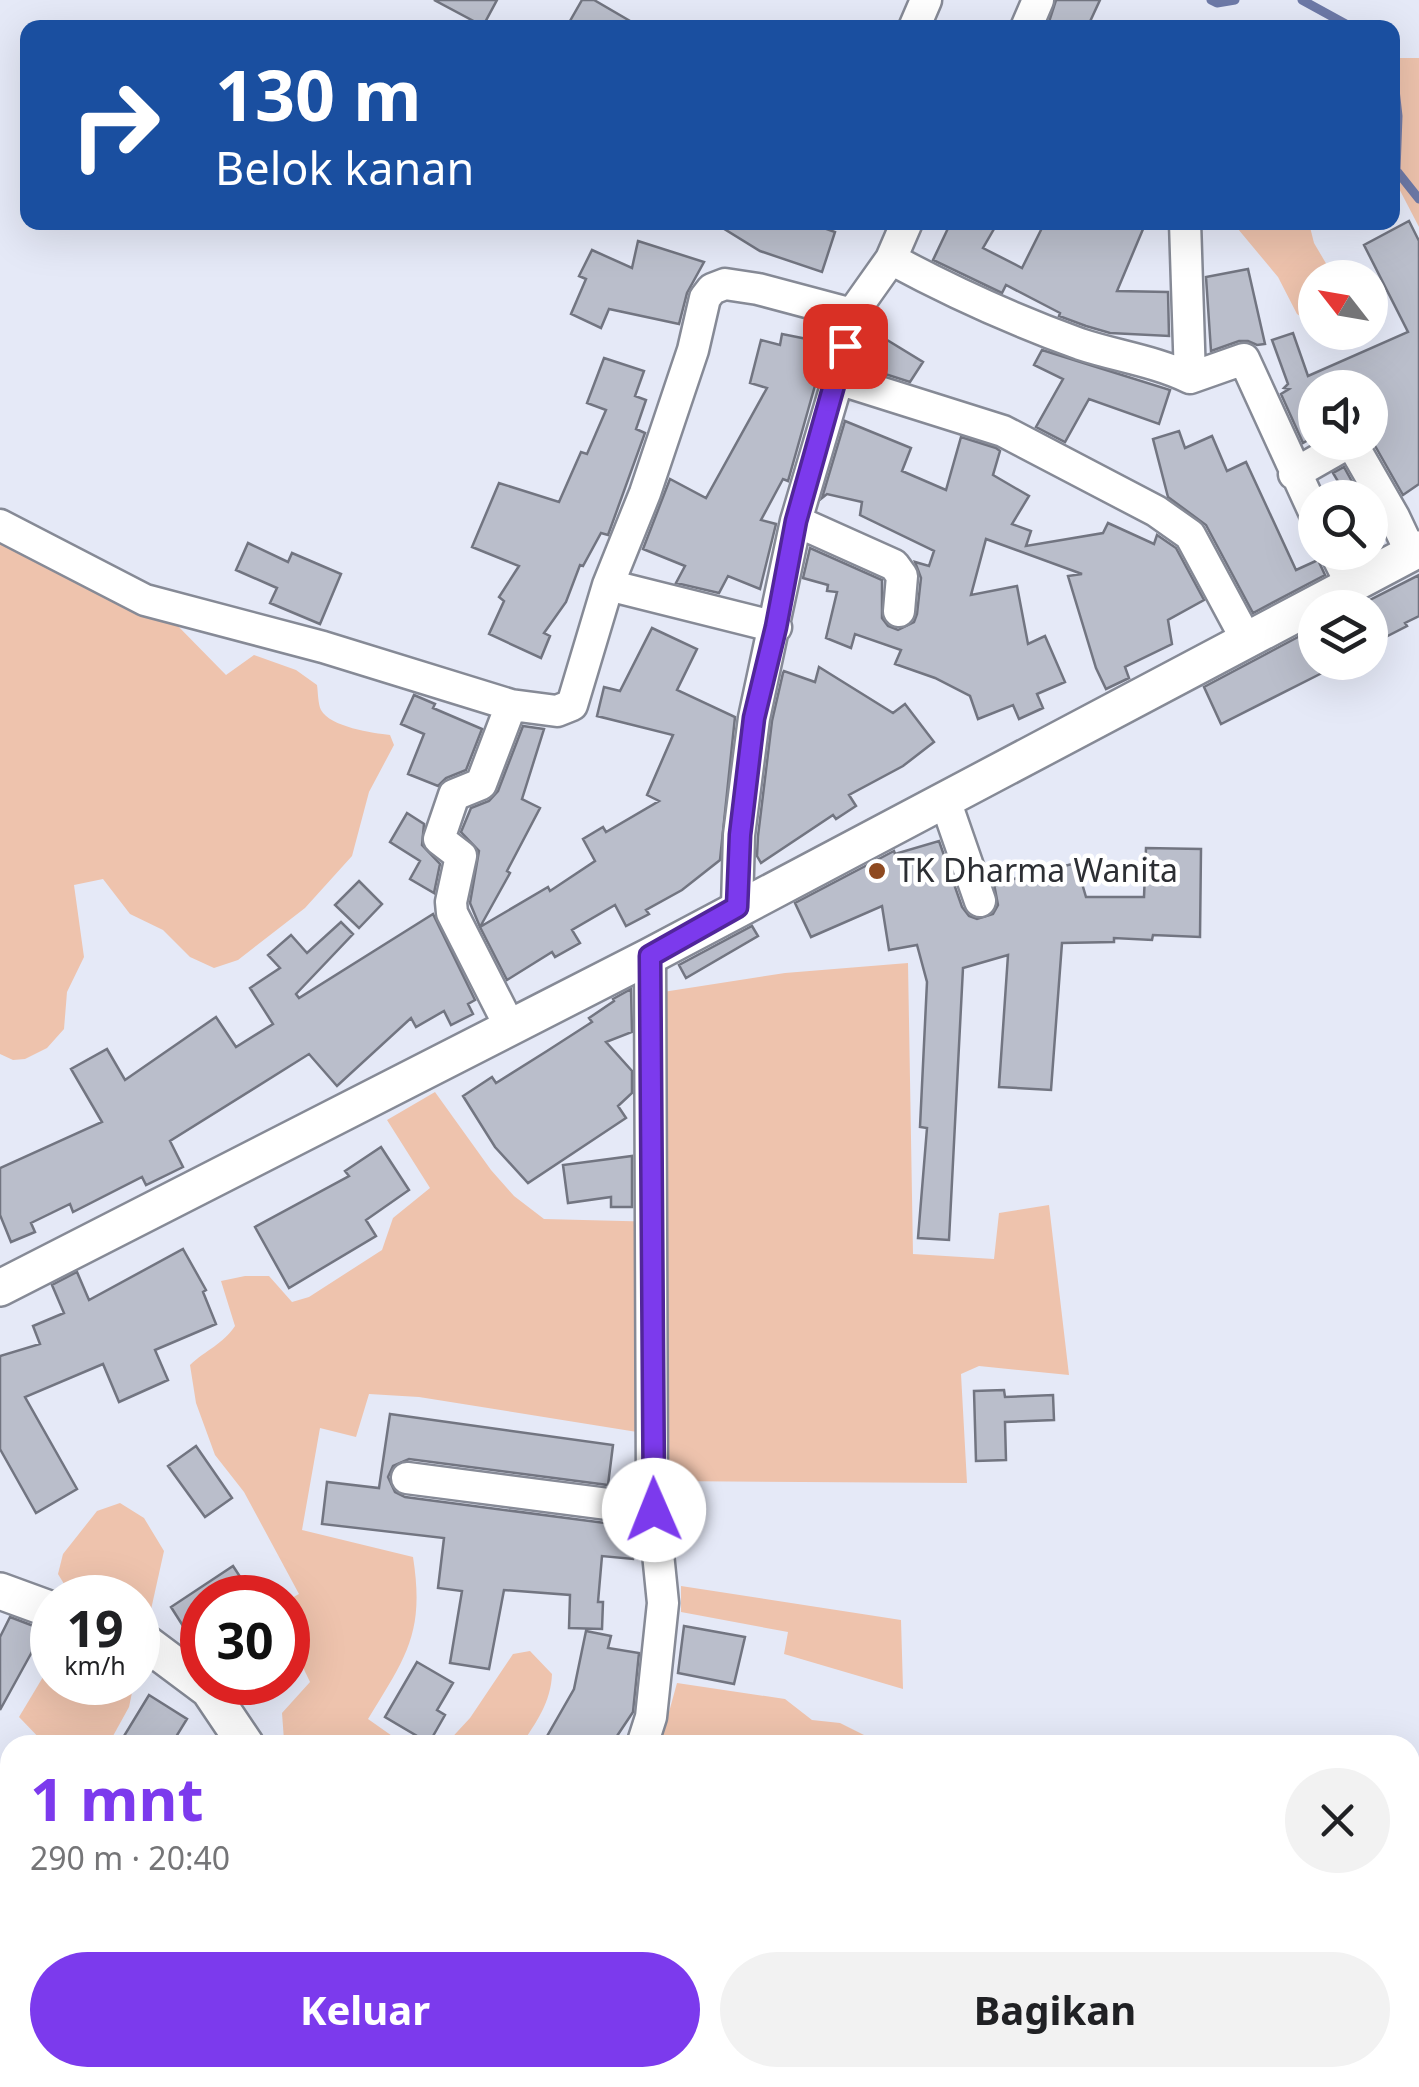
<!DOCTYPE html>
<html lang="id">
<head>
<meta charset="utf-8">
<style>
	body { margin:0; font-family:"Noto Sans",sans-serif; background:#f2f2f2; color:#202124; height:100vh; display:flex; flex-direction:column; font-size:38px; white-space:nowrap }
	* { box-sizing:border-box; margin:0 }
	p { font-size:32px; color:#757577 }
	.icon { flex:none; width:55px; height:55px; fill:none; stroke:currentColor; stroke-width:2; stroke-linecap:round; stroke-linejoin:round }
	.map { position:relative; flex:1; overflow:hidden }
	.side { position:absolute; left:0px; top:1735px; width:1420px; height:352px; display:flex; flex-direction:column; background:#fff; border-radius:30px 30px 0 0; box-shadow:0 10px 40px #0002 }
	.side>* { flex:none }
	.banner { position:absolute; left:20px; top:20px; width:1380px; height:210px; border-radius:20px; box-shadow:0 10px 40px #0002; background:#1a4fa0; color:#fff; overflow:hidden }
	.needle { width:65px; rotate:301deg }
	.controls { position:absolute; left:1298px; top:260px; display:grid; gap:20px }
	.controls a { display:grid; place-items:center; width:90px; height:90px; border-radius:50%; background:#fff; box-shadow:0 10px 40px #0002; font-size:50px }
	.speed { position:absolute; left:30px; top:1575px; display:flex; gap:20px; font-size:50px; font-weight:700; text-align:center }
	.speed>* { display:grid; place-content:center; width:130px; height:130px; border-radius:50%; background:#fff; box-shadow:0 10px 40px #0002; line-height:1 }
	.speed small { font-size:25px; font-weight:400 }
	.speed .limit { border:15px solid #d22; background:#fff; color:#111 }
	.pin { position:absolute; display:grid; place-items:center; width:85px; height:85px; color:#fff; margin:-42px; border-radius:20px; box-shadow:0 5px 15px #0006 }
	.me { position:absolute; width:110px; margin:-55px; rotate:359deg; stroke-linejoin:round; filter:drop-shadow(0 0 8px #0008) }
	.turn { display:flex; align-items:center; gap:35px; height:210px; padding:0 30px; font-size:45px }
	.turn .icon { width:130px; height:130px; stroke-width:2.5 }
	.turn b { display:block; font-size:70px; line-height:85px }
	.round { display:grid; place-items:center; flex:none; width:105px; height:105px; border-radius:52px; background:#f2f2f2 }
	.overview { display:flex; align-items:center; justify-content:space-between; height:170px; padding:0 30px }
	h1 { font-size:60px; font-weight:700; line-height:75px; color:#7c3aed }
	.action { display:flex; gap:20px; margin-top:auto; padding:20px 30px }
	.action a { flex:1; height:115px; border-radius:60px; background:#7c3aed; color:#fff; font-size:40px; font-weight:700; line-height:115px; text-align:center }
	.action a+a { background:#f2f2f2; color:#202124 }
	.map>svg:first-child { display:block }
	.green { fill:#eec3ad }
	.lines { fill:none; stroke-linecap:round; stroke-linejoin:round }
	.stream { stroke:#6d79a7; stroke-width:9 }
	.building { fill:#babecb; stroke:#727581; stroke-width:2.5 }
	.minor-casing { stroke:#868a96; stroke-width:35 }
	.tertiary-casing { stroke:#868a96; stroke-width:40 }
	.minor { stroke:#fff; stroke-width:30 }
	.tertiary { stroke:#fff; stroke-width:35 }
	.route-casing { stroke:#51269a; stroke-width:25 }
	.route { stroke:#7c3aed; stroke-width:18 }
	.poi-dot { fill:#8e4920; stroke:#fff; stroke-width:4 }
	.labels { text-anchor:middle; stroke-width:9; stroke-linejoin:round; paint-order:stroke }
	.poi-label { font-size:32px; fill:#2d2f34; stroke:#fff; text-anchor:start }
</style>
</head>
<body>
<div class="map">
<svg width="1419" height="2087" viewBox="0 0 1419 2087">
	<rect width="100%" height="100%" fill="#e5e9f7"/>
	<path class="green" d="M1393,58h26v169l-26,-50z
		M1233,223h76l5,20 20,34 -19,1v47l-18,-11 -19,-37z
		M0,543l114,57 59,21 53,54 28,-20 42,15 21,15c1,7 1,19 4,25 9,17 52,23 69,25l4,10 -25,47 -17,64 -47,52 -67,52 -24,8 -24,-11 -27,-27 -33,-16 -27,-35 -29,6 10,72 -17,35 -3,37 -17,19 -22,11 -12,1 -13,-6z
		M908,963l5,291 81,5 5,-46 50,-8 20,170 -90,-9 -18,8 6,109 -303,-2 -2,-45 -243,-39 -50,-3 -13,43 -36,-9 -18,102 111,27c12,76 -7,100 -45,162l37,26h-118l-3,-5 -2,-27 28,-31 -22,-46v-36l11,-6 -55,-102 -29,-37 -19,-52 -6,-38c16,-15 33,-21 45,-39l-14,-45 24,-5h24l23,26 17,-5 73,-47 11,-32 37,-30 -43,-68 48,-28 56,78 23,26 30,23 118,3 1,-230 122,-19z
		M120,1503l24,15 20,33 -26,117v-70l-66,-1 -14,-23 5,-20 34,-43z
		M681,1586l220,34 2,69 -119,-35 4,-22 -107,-20z
		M530,1651l22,23c-1,28 -16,49 -31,71h-76l25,-27 43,-64z
		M52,1662v20l82,1 -5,24 -21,38h-62l-27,-28z
		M677,1683l108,16 27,21 28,3 44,22h-217l-6,-4z
		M91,2078h257l-6,9h-253z"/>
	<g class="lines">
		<path class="stream" d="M1211,0l6,3 18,-3
			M1302,0l51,28
			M1392,63l6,53 -2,54 23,29"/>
	</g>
	<path class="building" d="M434,0h63l-14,26z
		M582,0h12l48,28h-76z
		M1056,0h44l-13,28h-40z
		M1409,221l10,20v243l-16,11 -33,-58v-49h-55v48l-12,7 -22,-49 8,-5 -5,-1 4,-4 -16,-44 21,-7 15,43 100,-44 -44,-87z
		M713,222h94l28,10 -13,40 -62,-21z
		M951,222h47l-15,26 39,20 23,-46h101l-29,69 51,1 1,44 -59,-3 -24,-7 -27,-10 1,-3 -54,-28 -4,8 -69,-33z
		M638,241l66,21 -17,31 -8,31 -70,-15 -8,19 -30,-14 15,-35 -7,-3 13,-26 40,18z
		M1248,269l17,75 -8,1 -9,-4h-9l-28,10 -5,-74z
		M874,332l49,30 -13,20 -50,-16 4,-17z
		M782,334l45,9 -39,138 -5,-2 -22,41 15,4 -16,65 -32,-13 -9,17 -43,-10 9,-17 -42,-17 27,-70 36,19 61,-110 -17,-5 11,-43 19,5z
		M1042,350l128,40 -11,34 -70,-25 -24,43 -29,-15 27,-48 -29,-14z
		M604,358l40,13 -9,25 11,4 -10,29 9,4 -37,102 -7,-2 -18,33 -3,-1 -14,37 -22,31 6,3 -9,22 -52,-24 15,-33 -5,-4 20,-31 -47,-19 27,-64 60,19 22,-50 6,2 19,-44 -19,-7z
		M845,421l66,27 -9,23 44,19 15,-53 35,11 4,3 -7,24 36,21 -17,28 19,7 -5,15 77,-13 5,-10 46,21 3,-9 19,13 28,52 -36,20 4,24 -47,23 4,11 -23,11 -10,-21 -28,-92 14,-2 -96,-35 -15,56 46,-9 11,58 17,-8 20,46 -28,12 6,14 -24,11 -6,-14 -35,14 -8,-23 -35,-18 -40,-14 6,-14 -46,-16 -4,14 -25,-10 11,-46 -10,-1 1,-6 -25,-7 7,-30 72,32v38l6,8 10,4 16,-8 3,-8 4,-36 -6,-16 14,4 5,-15 -74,-36 2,-13 -35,-8 -5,4z
		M1179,431l6,17 27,-12 15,35 19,-9 50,108 22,-10 7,15 -72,38 -47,-88 -38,-28 -15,-58z
		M1344,467l17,31h-33l-3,-6 14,-9 -6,-10z
		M248,543l40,19 4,-9 49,21 -21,50 -50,-21 7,-15 -41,-18z
		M1419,575v41l-14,7 2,3 -37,19v-37h-16z
		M652,628l45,21 -20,41 58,27 -15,143 -38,30 -36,20 3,4 -23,12 -11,-21 -43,25 8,13 -25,14 -3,-5 -45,28 -27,-53 68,-40 2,4 45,-30 -12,-22 20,-12 3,5 53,-31 -12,-6 26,-60 -76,-19 7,-29 16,4z
		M1315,628v34h5l4,10 -103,52 -17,-37z
		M819,667l74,46 12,-9 29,38 -31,24 -54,29 7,11 -20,13 -3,-4 -72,48 -4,-7 1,-20 14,-115 11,-48 1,-2 31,11z
		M414,695l21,9 -2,4 49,21 -16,41 -20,8 -8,8 -30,-12 16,-40 -23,-10z
		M523,726l21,3 -22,70 18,9 -33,63 3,2 -30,54 -10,-24 9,-52 -18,-19 10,-24 18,-7 9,-10z
		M407,813l17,11 -2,21 18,19 -6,29 -24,-14 10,-18 -30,-19z
		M939,841l23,66 7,9 8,3 16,-5 5,-9 -4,-21 82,-21 10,34h58l2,-49 55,1 -1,88 -47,-2 -1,5 -38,-2v4l-52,1 -11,147 -52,-3 9,-132 -45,13 -14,272 -31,-2 9,-110 -7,-1 7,-145 -10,-37 -28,5 -7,-44 -71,31 -16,-34 99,-52 1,3z
		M359,881l23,23 -23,24 -24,-23z
		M433,914l42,86 -7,4 5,10 -22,11 -7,-14 -28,16 -5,-9 -74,68 -28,-32 -139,87 13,26 -37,18 -4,-8 -69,35 -3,-8 -39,19 4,9 -24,10 -11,-27v-47l102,-46 -31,-53 36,-20 18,31 91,-63 20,30 37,-23 -23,-36 30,-20 -12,-13 23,-20 16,18 34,-31 12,12 -57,60 3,4z
		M752,926l6,10 -72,42 -7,-13z
		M631,989l1,43 -26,10 26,29v22l-14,13 8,12 -98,65 -33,-36 -32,-51 29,-19 4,6 51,-32 45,-29 -3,-4 25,-17 -1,-2z
		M381,1147l28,43 -43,30 10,16 -87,52 -34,-61 94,-51 -4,-5z
		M632,1156v51h-21v-10l-43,6 -5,-38z
		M183,1249l23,41 -3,2 13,32 -61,26 13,30 -49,22 -16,-38 -78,33 52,92 -41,24 -36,-64v-93l40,-12 -7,-18 31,-13 -12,-28 25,-13 12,28z
		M1004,1390l1,7 48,-2 1,25 -49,2 1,38 -30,1 -2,-70z
		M390,1414l223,31 -5,40 -199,-26 -16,7 -5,11 7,15 10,5 231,30 -3,32 -31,-3 -4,46h5l-1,27 -33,-1 1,-33 -66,-5 -15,79 -39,-6 12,-72 -24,-3 6,-50 -122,-14 5,-42 52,6z
		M196,1446l36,52 -27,19 -37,-51z
		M233,1566l21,32h-52v58l-31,-49z
		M10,1617l34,13 -44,80v-73z
		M684,1626l61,11 -11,47 -56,-11z
		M586,1631l25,5 -3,12 31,5 -6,59 -22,33h-69l32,-56z
		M417,1662l36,21 -16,27 8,5 -16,28 -44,-26z
		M149,1695l38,24 -16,26h-32l-15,-9z"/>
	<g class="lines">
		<g class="minor-casing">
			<path id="minor" d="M914,28l12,-28
				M1026,28l12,-28
				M891,259c61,33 123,61 189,85 36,12 75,17 110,34l-5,-156
				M1190,378l54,-19 71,155
				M838,379l165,52 153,80 34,24 56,104
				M1351,442l43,75 17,36
				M1294,474l56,-32
				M796,521l98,44 8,11 -3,35
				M0,525l145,75 178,47 188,58 -30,79 -27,11 -15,44 22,17 -10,46 1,11 58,114
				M1335,552l17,34
				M608,585l168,42
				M511,705l46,6 15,-6 36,-120 37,-92 48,-143 12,-52 7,-9 13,-5 33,5 94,25
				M945,800l35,101
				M737,907l2,-72 15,-117 42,-197 42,-142 14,-65 39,-55 16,-37
				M407,1478l247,32
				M642,1745l9,-28 12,-114 -11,-109 -2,-538
				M363,2087l6,-9
				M757,2087l3,-9
				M940,2087l2,-9"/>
		</g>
		<g class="tertiary-casing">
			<path id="tertiary" d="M0,1288l650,-332 769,-407
				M0,1591l52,19
				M138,1637l71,53 37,55
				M434,2078l4,9"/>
		</g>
		<use href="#minor" class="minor"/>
		<use href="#tertiary" class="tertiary"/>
	</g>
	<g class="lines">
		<g class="route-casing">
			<path id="route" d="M654,1510l-4,-554 87,-49 3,-72 14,-117 22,-91 20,-106 49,-175"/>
		</g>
		<use href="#route" class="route"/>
	</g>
	<circle class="poi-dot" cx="877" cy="871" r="10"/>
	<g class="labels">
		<g class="poi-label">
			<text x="897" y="882">TK Dharma Wanita</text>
		</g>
	</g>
</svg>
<div class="controls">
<a><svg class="needle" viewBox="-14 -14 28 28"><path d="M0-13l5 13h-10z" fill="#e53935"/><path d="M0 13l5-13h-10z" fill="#757577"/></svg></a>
<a><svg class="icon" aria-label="sound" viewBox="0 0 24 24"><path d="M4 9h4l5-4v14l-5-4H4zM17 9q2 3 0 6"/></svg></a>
<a><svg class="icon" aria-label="search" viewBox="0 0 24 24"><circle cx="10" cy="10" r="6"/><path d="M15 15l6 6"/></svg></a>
<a><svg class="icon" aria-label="layers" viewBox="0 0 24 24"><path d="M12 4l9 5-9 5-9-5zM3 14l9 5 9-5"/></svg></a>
</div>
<div class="speed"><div>19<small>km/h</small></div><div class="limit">30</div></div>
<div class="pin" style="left:845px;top:346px;background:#d93025"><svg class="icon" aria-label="arrive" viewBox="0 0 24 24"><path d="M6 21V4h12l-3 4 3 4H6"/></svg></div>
<svg class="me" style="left:654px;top:1510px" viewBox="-20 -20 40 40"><circle r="19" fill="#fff"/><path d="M0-13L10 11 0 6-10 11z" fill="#7c3aed"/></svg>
<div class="banner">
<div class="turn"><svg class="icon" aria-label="right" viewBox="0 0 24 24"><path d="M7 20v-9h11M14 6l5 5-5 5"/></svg><div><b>130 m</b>Belok kanan</div></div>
</div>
<section class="side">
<div class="overview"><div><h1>1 mnt</h1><p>290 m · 20:40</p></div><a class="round"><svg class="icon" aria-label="close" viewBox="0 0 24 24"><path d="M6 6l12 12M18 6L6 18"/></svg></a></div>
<div class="action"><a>Keluar</a><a>Bagikan</a></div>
</section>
</div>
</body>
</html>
